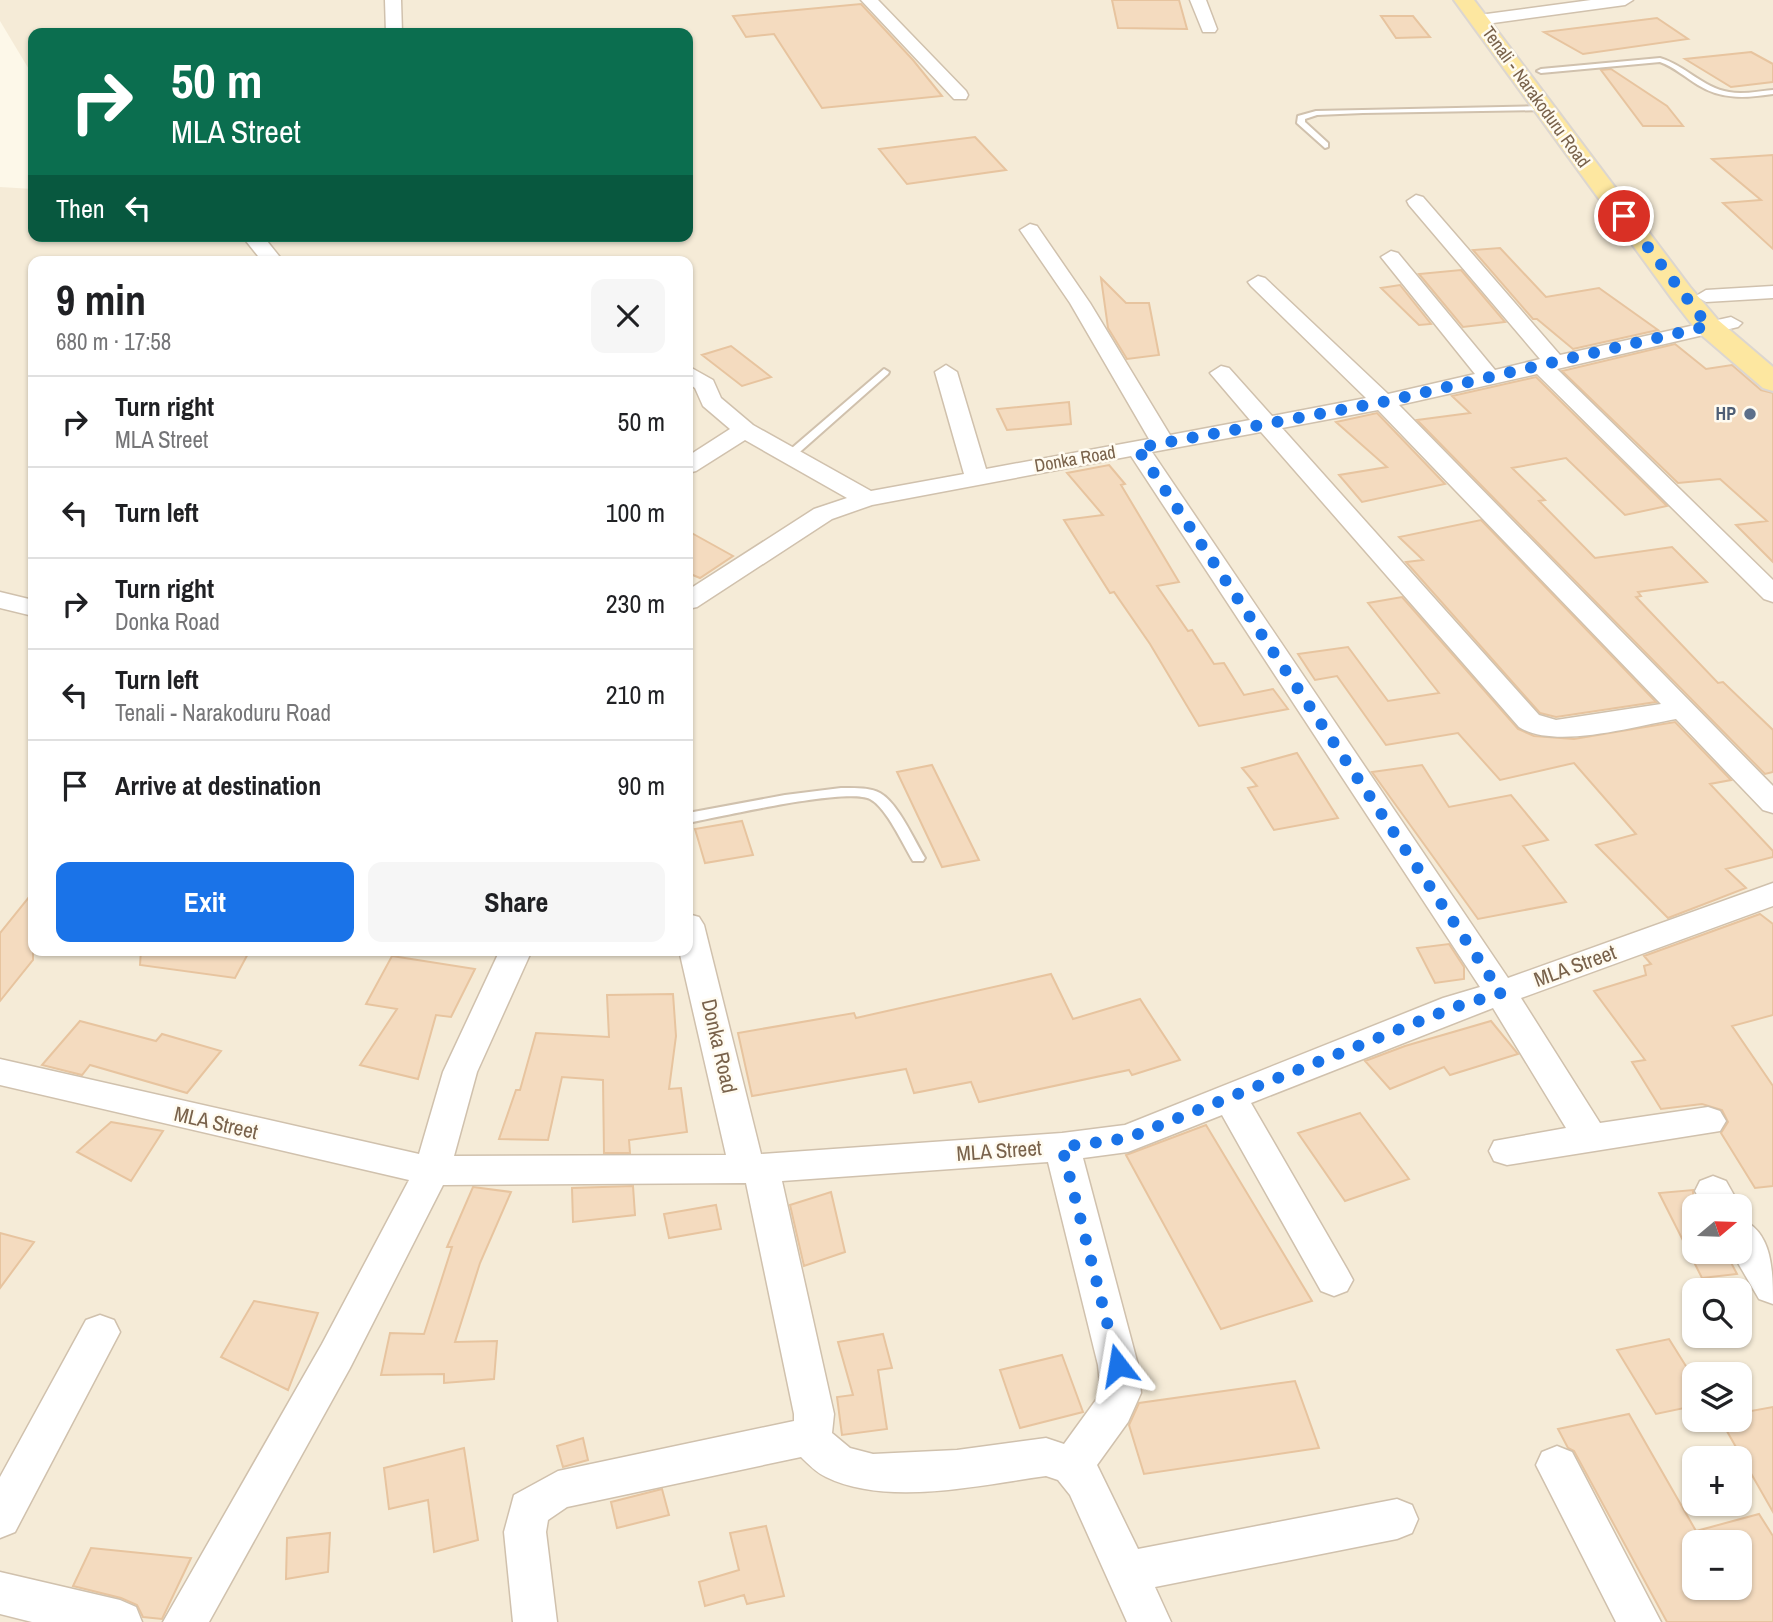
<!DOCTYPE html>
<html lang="en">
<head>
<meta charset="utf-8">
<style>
	body { margin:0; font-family:"Archivo Narrow",sans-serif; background:#f6f6f6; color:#202124; height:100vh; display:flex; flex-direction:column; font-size:26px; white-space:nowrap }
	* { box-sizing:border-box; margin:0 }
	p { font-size:23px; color:#757577 }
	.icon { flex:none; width:38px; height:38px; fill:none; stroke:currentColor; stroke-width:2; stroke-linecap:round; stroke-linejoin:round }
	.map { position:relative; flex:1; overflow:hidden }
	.details { position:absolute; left:28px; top:256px; width:665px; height:700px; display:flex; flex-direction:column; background:#fff; border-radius:14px; box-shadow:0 2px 5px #0004 }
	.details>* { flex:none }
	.guide { position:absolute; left:28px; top:28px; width:665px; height:214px; border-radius:14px; box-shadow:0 2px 5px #0004; background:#0b6e4f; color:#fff; overflow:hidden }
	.needle { width:46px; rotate:71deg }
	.fabs { position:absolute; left:1682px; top:1194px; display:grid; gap:14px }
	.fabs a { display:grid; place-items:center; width:70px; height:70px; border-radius:14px; background:#fff; box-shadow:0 2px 5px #0004; font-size:35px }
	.pin { position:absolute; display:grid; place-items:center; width:60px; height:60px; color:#fff; margin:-30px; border:4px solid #fff; border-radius:50%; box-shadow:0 2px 7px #0007 }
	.me { position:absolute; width:77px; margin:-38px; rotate:346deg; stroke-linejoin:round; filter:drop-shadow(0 0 5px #0008) }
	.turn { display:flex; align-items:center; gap:24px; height:147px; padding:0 28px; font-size:32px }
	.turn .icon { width:91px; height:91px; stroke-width:2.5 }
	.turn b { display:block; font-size:49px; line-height:60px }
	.then { display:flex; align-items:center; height:66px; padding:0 28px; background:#0003; gap:14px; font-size:26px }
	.round { display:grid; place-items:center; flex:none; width:74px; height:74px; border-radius:14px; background:#f6f6f6 }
	.overview { display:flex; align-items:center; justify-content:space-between; height:119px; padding:0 28px }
	h1 { font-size:42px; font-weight:700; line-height:52px }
	.action { display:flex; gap:14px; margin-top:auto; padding:14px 28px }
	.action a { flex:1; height:80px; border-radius:14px; background:#1a73e8; color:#fff; font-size:28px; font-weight:700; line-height:80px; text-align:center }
	.action a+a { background:#f6f6f6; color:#202124 }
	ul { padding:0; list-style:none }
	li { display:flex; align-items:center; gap:21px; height:91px; padding:0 28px; border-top:2px solid #e0e0e0 }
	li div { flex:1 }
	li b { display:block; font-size:26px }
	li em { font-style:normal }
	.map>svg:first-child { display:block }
	.residential { fill:#f5ebd7; fill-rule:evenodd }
	.building { fill:#f4dbbf; stroke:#e7c49f; stroke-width:2; fill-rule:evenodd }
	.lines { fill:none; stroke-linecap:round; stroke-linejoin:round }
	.lane-casing { stroke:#d0c1ad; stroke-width:4 }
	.street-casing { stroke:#d0c1ad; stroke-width:3 }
	.primary-casing { stroke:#dcd6d0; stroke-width:4 }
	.lane { fill:#fff; fill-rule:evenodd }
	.street { fill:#fff; fill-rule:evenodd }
	.primary { fill:#fde7a0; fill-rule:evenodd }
	.route { stroke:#1a73e8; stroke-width:12; stroke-dasharray:0 21.6 }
	.service-dot { fill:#5c6f8a; stroke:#fffbf0; stroke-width:2.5 }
	.labels { text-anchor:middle; stroke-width:5; stroke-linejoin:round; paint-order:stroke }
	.far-street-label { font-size:18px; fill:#79624b; stroke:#fffbf0 }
	.far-service-label { font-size:18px; font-weight:bold; fill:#4e5e75; stroke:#fffbf0; text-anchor:end }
	.street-label { font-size:21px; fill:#79624b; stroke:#fffbf0 }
</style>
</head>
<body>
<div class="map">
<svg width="1773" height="1622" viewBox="0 0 1773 1622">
	<rect width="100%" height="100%" fill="#fdf8e9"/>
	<path class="residential" d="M0,0h1773v1622h-1773v-1435l33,2v47h655v-203h-655v43l-33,-55zM33,261h655v689h-655zM1694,1206h46v45h-46zM1694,1290h46v45h-46zM1694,1374h46v45h-46zM1694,1458h46v45h-46zM1694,1542h46v45h-46z"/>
	<path class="building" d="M1112,0h67l8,29 -69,-1z
		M861,4l52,56 29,36 -120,12 -48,-74 -28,3 -13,-21z
		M1381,16h32l17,21 -34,1z
		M1657,18l31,21 -105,15 -39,-22z
		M1751,52l22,12v18l-42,5 -46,-28z
		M1611,69l56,37 16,20h-40l-42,-56z
		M975,137l31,33 -99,14 -28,-35z
		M1773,155v94l-50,-46 38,-3 -49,-41z
		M1500,248l46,49 53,-9 59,42 -85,19 -36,-30h-4l-60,-69z
		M1461,270l44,52 -42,5 -44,-53z
		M1101,278l25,25h23l10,52 -32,4 -19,-31z
		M1400,285l31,39 -12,1 -38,-37z
		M1675,344l31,25 26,-4 29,25 12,3v169l-37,-37 31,-4 -47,-42 -42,4 -116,-112z
		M731,346l40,31 -29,9 -40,-31z
		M1536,377l131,129 -42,9 -59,-57 -54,10 33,32 -6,1 56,57 77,-11 35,35 -69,10 3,4 -5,1 82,86 5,-1 50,48v42l-8,2 -348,-354 53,-7 -18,-17z
		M1069,402l2,22 -64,6 -10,-21z
		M1377,413l68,71 -83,18 -23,-27 48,-8 -51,-45z
		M1109,465l16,19 -4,1 58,97 -22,4 31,45 4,-1 22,34 10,-1 20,32 29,-6 15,20 -89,17 -49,-82 -36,-52 -4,1 -46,-73 39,-5 -36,-42z
		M1481,520l175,182 -100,15 -16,-4 -134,-151 17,-2 -24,-23z
		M688,531l45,25 -33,22 -12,-5z
		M1402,597l116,132 16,7 40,3 101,-17 56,58 -21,4 63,67v6l-47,12 20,19 -78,30 -72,-73 40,-11 -62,-71 -74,17 -42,-47 -72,12 -49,-69 -22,4 -17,-26 50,-7 40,54 51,-8 -71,-90z
		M1297,753l41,65 -64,12 -26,-42 9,-2 -15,-18z
		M932,765l47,95 -37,7 -45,-95z
		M1422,765l27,42 62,-12 37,45 -25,6 43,56 -88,17 -106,-147z
		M742,821l11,34 -48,8 -10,-34z
		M33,892v68l-33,41v-68z
		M1760,914l13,10v91l-41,11 41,60v100l-18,2 -34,-55 7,-11 -6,-12 -20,-6 -41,5 -29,-47 13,-2 -51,-69 52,-16 -2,-9 7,-2 -7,-8z
		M1449,944l15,23v12l-29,4 -18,-35z
		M141,950h109l-15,28 -95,-13z
		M392,956l83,13 -24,48 -15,-2 -18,64 -58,-14 37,-56 -31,-5z
		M1051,974l22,45 67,-20 40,61 -48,15 -3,-5 -150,32 -8,-20 -57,11 -8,-24 -154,27 -14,-63 116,-20 2,5z
		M673,994l3,42 -7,53 12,-1 6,44 -58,8 1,13h-26l-1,-73 -41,-3 -14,63 -49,-1 17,-49h4l16,-57 73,4 -2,-42z
		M80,1021l76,20 6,-7 59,17 -34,42 -97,-28 -8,10 -40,-10z
		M1491,1021l27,33 -68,21 -6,-8 -54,22 -25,-28 40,-15z
		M1360,1113l49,66 -64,22 -47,-68z
		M111,1122l52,9 -32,50 -54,-29z
		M1206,1125l106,176 -91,28 -95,-174z
		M633,1186l2,29 -62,7 -1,-34z
		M473,1187l38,5 -31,71 -25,79 42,-1 -3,38 -50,4v-9l-63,1 9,-42 34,1 28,-87h-5z
		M1693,1190l1,61h31l12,23 -35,4 -43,-85z
		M831,1192l14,60 -41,14 -14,-61z
		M716,1205l5,24 -52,9 -5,-24z
		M0,1233l34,9 -34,46z
		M254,1301l64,12 -30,77 -67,-33z
		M883,1334l9,34 -14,2 9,59 -45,6 -5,-38 16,-2 -15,-53z
		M1669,1339l25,40v27l-38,8 -39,-64z
		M1062,1355l21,57 -63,16 -20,-58z
		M1295,1381l24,67 -175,26 -15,-49 10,-22z
		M1773,1407v105l-53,-93h20v-6z
		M1629,1414l67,117 63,-17 14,22v86h-106l-93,-171 -6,-3 -10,-19zM1694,1542h46v45h-46z
		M583,1438l5,22 -25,7 -6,-21z
		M464,1448l14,92 -44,12 -6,-52 -39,9 -5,-41z
		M662,1489l7,26 -52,13 -6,-26z
		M766,1526l18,70 -37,8 -3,-9 -39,11 -6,-24 40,-12 -9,-37z
		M330,1533l-2,39 -42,7 1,-41z
		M91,1548l100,10 -29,61 -19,-2 -6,-12 -16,-7 -48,-12z"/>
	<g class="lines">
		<g class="lane-casing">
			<path id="lane" d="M1660,58c25,7 43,30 69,34 14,3 30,-1 44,-2v4c-27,4 -51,6 -75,-9 -13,-8 -24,-18 -38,-23l-119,11 -4,-2 4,-2z
				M1544,106h3v4l-184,3 -46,2 -12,4v3l23,21v4l-3,1 -28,-25 1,-7 18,-5z
				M884,369l5,3 -1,2 -95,84h-8v-4z
				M841,788c12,0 28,-1 39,5 18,10 34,47 45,65l-2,3h-10c-10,-16 -26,-53 -43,-62 -24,-12 -150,18 -182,24v-10l97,-18z"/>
		</g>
		<g class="street-casing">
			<path id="street" d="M385,0h16l1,33h-16z
				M861,0h17l88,91 2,4 -2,4h-12z
				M1190,0h16l11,29 -2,3h-12z
				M1591,0h42l-8,5 -146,20 -8,-5 8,-5z
				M1416,195l7,2 137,158 171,-38 11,6 -4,4 -181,42 216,211v22l-9,-3 -227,-225 -138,31 374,381v27l-10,-3 -87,-91c-41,7 -121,31 -157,8l-258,-295 -109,20 356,526 265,-95v23l-252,92 79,125 108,-16 12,4 6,10 -6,10 -213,34 -13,-4 -5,-10 5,-10 72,-13 -73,-120 -242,95 96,166 6,11 -6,11 -13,5 -13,-5 -99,-176 -94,37 -45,6 55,207 3,28 -13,29 -31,43 41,84 259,-50 15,6 6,14 -6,14 -15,6 -242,48 16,35h-44l-57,-127 -12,-15 -12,-4c-66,9 -159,31 -220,1 -9,-4 -18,-13 -25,-20l-234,50 -19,13 -2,12 11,90h-44l-9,-90 10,-37 44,-24 236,-50v-7l-48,-231 -303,2 -93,183 -141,254h-46l159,-278 87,-164 -409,-95v-26l419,95 24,-82 57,-122h32l-55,122 -23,84 272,-1 -47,-205h9v-36l11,3 5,8 57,229 301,-21 63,-8 318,-127 37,-11 -349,-531 -259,49 -40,14 -135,88 -9,2v-19l126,-81 33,-11 -102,-58 -49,31 -8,2v-17l42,-27 -27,-23 -8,-18 -7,-5v-17l25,14 8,18 32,27 118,66 93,-17 -29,-102 11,-7 11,7 29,97 163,-30 -79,-136 -50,-73 10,-6 7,2 53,77 80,132 80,-15 -40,-47 11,-7 8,2 43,48 94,-18 -115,-112 -3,-4 10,-6 7,2 123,116 87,-20 -94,-117 10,-6 7,2 97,117 45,-11 -131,-154 -2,-4zM1378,410l283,294 -105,16 -17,-5 -257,-287zM1048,1162l50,203 3,28 -37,51 -18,-6 -89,12 -84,4 -23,-6 -18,-15 2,-19 -52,-233z
				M242,236h21l20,25h-21z
				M1773,286v12l-67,4 -10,-6 10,-6z
				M0,592l33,8v16l-33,-8z
				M1713,1176l13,5 14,25v2l-37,-2 -8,-15 5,-10z
				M1740,1219c33,12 33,53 33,85l-14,-5 -28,-48h9z
				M100,1315l14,5 6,12 -105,200 -15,6v-61l86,-157z
				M1557,1446l15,6 89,170h-45l-80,-157 6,-13z
				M0,1572l120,28 16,7 6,15h-110l-32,-8z"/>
		</g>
		<g class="primary-casing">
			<path id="primary" d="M1454,0h20l216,287 28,33 55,47v24l-10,-3 -65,-56 -26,-33z"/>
		</g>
		<use href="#lane" class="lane"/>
		<use href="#street" class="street"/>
		<use href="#primary" class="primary"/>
	</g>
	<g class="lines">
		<path class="route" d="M1118,1365l-56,-218 66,-9 327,-131 46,-14 -364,-545 246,-46 325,-76 -84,-110"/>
	</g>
	<circle class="service-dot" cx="1750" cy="414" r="7"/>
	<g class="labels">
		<g class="far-street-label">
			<text transform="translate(1536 97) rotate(54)" y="6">Tenali - Narakoduru Road</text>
			<text transform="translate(1075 459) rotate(-10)" y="6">Donka Road</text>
		</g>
		<g class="far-service-label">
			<text x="1736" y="420">HP</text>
		</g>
		<g class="street-label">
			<text transform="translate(1575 966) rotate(-20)" y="7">MLA Street</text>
			<text transform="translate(719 1046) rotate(77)" y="7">Donka Road</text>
			<text transform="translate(216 1123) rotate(13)" y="7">MLA Street</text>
			<text transform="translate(999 1151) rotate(-4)" y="7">MLA Street</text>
		</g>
	</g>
</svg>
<div class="fabs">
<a><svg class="needle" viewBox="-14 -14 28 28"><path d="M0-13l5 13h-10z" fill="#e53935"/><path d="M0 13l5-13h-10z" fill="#757577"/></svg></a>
<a><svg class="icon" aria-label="search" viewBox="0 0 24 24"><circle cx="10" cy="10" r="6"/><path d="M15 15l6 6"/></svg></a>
<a><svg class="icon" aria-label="layers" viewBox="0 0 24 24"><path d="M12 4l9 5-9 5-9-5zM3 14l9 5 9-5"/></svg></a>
<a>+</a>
<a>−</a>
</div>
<div class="pin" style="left:1624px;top:216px;background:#d93025"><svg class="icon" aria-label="arrive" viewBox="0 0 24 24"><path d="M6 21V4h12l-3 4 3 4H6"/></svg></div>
<svg class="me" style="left:1118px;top:1365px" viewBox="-20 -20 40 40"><path d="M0-17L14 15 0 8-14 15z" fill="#1a73e8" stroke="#fff" stroke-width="4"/></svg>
<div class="guide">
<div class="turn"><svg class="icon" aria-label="right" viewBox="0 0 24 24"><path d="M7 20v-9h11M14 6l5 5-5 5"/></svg><div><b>50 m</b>MLA Street</div></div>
<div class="then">Then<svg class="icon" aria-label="left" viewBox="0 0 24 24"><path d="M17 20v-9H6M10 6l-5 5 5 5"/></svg></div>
</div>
<section class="details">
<div class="overview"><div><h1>9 min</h1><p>680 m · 17:58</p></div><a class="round"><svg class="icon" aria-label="close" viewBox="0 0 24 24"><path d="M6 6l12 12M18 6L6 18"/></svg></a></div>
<ul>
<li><svg class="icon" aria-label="right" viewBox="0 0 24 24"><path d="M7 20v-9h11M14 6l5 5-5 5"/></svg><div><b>Turn right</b><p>MLA Street</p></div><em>50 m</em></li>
<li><svg class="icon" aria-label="left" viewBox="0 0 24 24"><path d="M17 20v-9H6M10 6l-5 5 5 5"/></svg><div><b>Turn left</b></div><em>100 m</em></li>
<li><svg class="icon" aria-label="right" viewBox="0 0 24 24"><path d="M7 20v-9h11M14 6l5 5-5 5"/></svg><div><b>Turn right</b><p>Donka Road</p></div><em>230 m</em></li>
<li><svg class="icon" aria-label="left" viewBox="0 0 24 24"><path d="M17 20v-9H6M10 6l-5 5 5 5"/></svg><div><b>Turn left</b><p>Tenali - Narakoduru Road</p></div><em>210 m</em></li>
<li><svg class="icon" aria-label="arrive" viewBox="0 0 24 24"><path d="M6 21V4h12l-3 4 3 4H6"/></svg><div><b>Arrive at destination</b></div><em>90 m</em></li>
</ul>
<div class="action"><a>Exit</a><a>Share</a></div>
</section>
</div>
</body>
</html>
